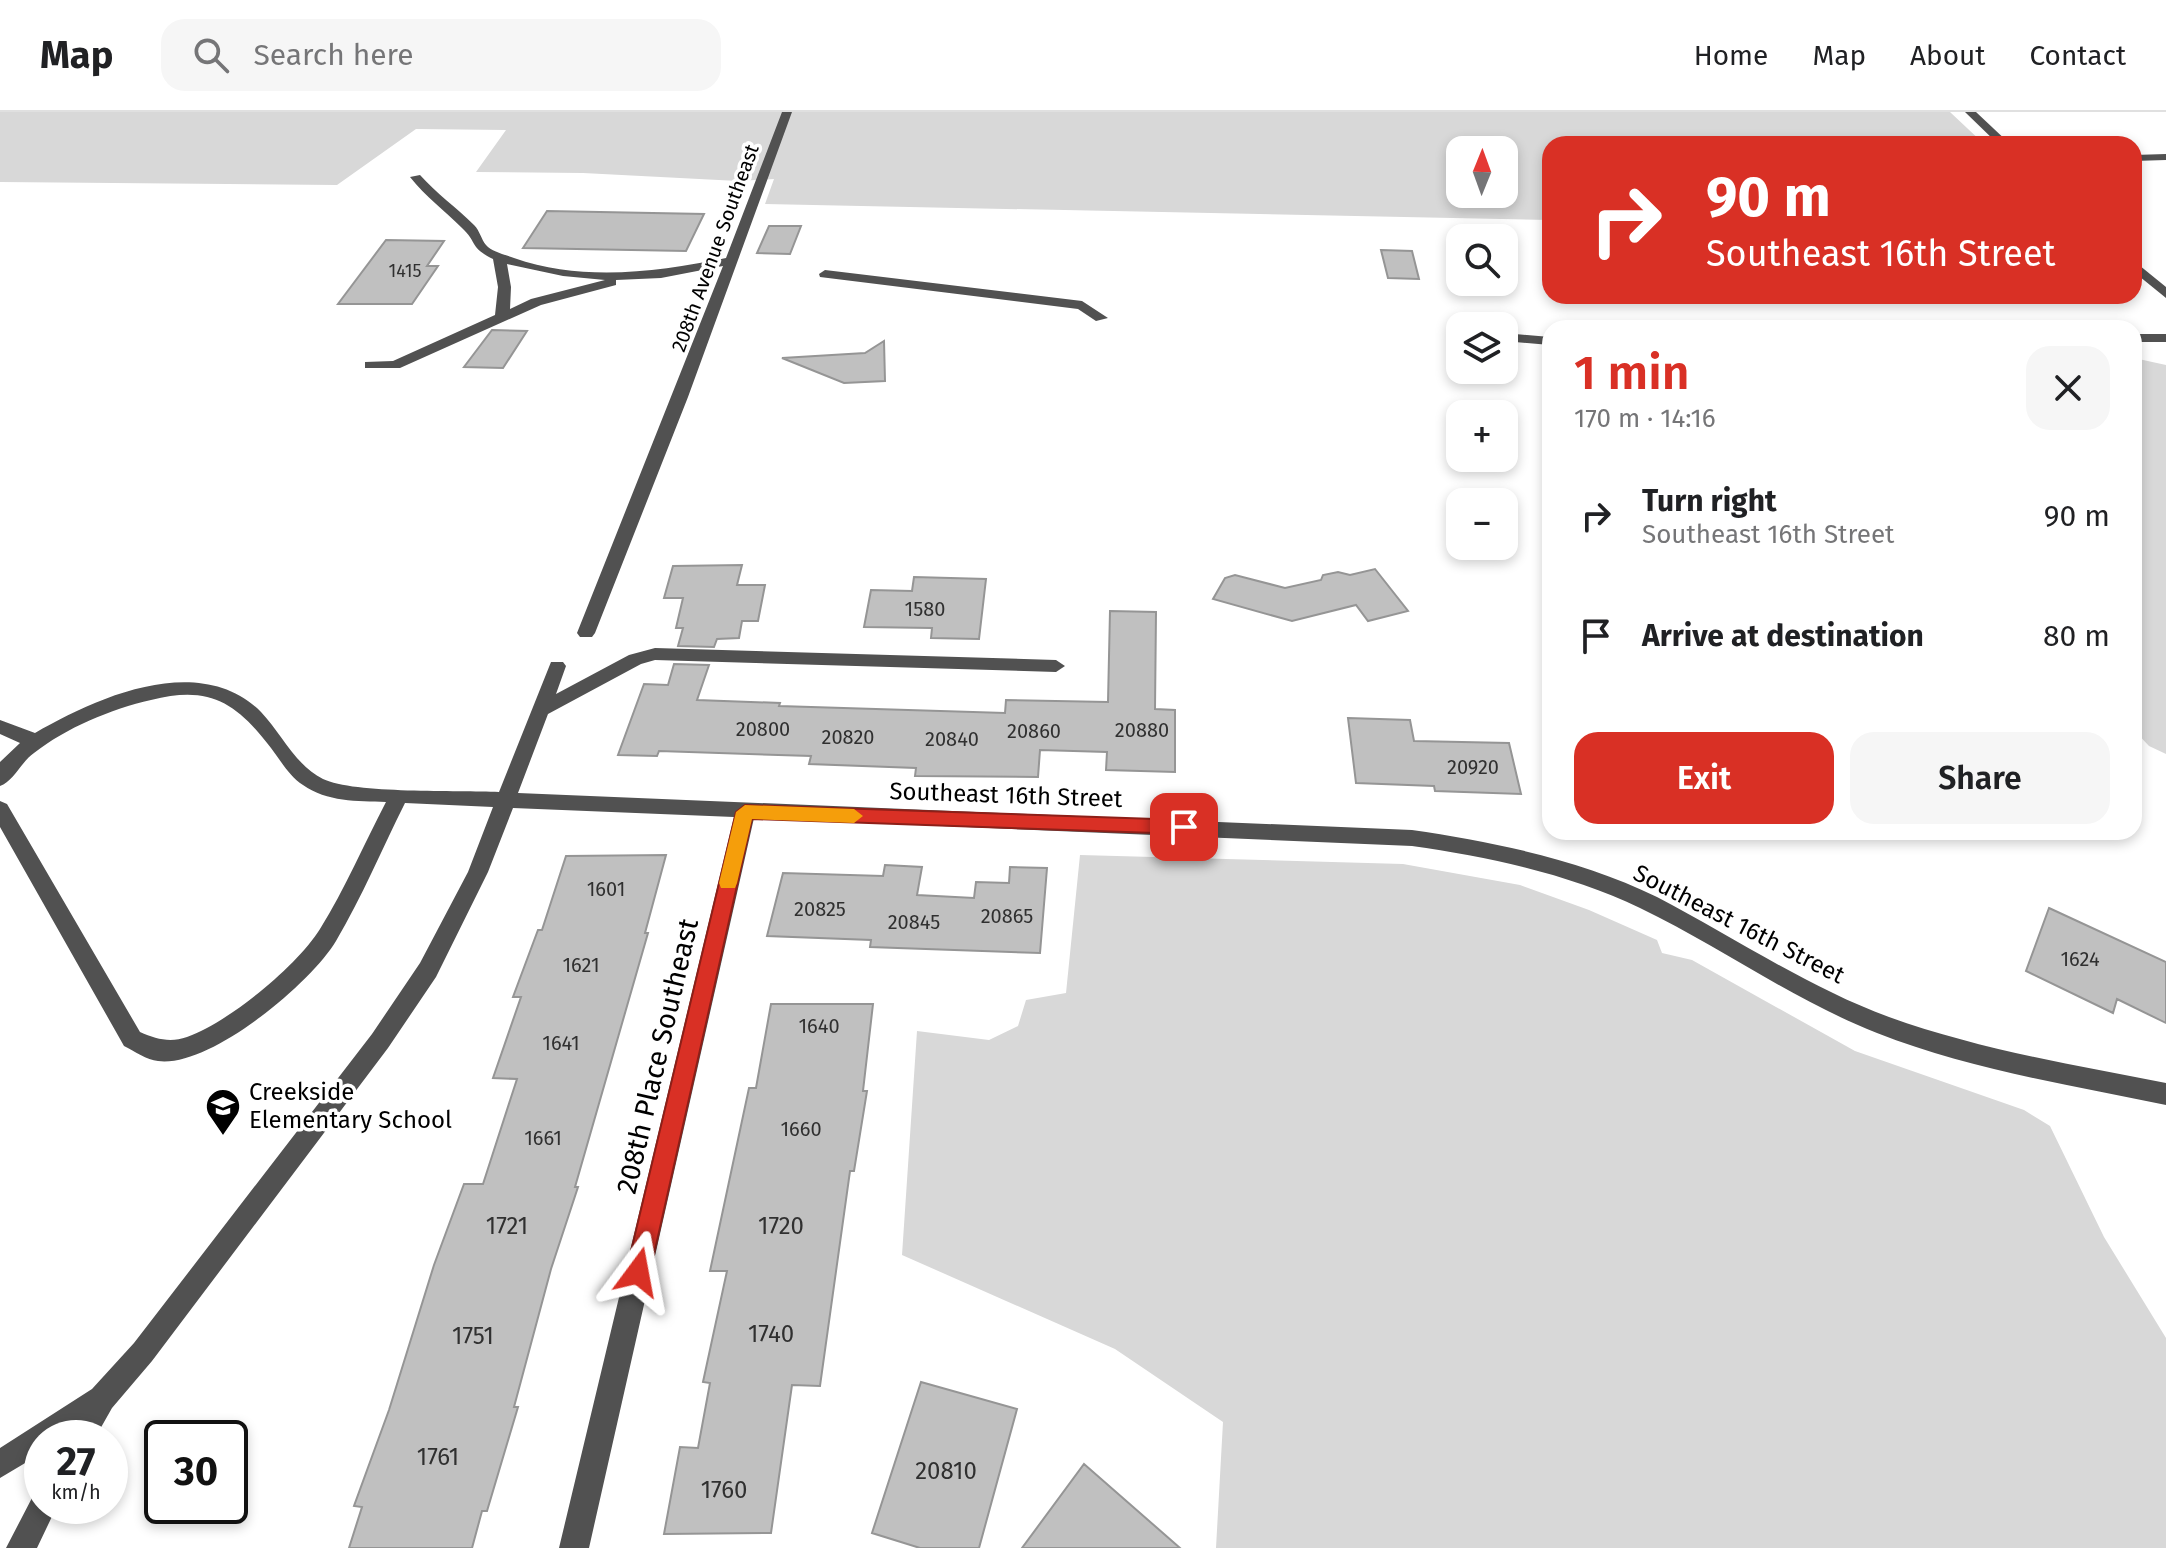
<!DOCTYPE html>
<html lang="en">
<head>
<meta charset="utf-8">
<style>
	body { margin:0; font-family:"Fira Sans",sans-serif; background:#f6f6f6; color:#202124; height:100vh; display:flex; flex-direction:column; font-size:30px; white-space:nowrap }
	* { box-sizing:border-box; margin:0 }
	p { font-size:26px; color:#757577 }
	.icon { flex:none; width:44px; height:44px; fill:none; stroke:currentColor; stroke-width:2; stroke-linecap:round; stroke-linejoin:round }
	.map { position:relative; flex:1; overflow:hidden }
	.drawer { position:absolute; left:1542px; top:208px; width:600px; height:520px; display:flex; flex-direction:column; background:#fff; border-radius:24px; box-shadow:0 4px 12px #0003 }
	.drawer>* { flex:none }
	.guide { position:absolute; left:1542px; top:24px; width:600px; height:168px; border-radius:24px; box-shadow:0 4px 12px #0003; background:#d93025; color:#fff; overflow:hidden }
	.needle { width:52px; rotate:1deg }
	.fabs { position:absolute; left:1446px; top:24px; display:grid; gap:16px }
	.fabs a { display:grid; place-items:center; width:72px; height:72px; border-radius:16px; background:#fff; box-shadow:0 4px 12px #0003; font-size:40px }
	.speed { position:absolute; left:24px; top:1308px; display:flex; gap:16px; font-size:40px; font-weight:700; text-align:center }
	.speed>* { display:grid; place-content:center; width:104px; height:104px; border-radius:50%; background:#fff; box-shadow:0 4px 12px #0003; line-height:1 }
	.speed small { font-size:20px; font-weight:400 }
	.speed .limit { border:4px solid #111; border-radius:12px; background:#fff; color:#111 }
	.pin { position:absolute; display:grid; place-items:center; width:68px; height:68px; color:#fff; margin:-34px; border-radius:16px; box-shadow:0 4px 12px #0006 }
	.me { position:absolute; width:88px; margin:-44px; rotate:13deg; stroke-linejoin:round; filter:drop-shadow(0 0 6px #0008) }
	.turn { display:flex; align-items:center; gap:28px; height:168px; padding:0 32px; font-size:36px }
	.turn .icon { width:104px; height:104px; stroke-width:2.5 }
	.turn b { display:block; font-size:56px; line-height:68px }
	.round { display:grid; place-items:center; flex:none; width:84px; height:84px; border-radius:24px; background:#f6f6f6 }
	.headline { display:flex; align-items:center; justify-content:space-between; height:136px; padding:0 32px }
	h1 { font-size:48px; font-weight:600; line-height:60px; color:#d93025 }
	.action { display:flex; gap:16px; margin-top:auto; padding:16px 32px }
	.action a { flex:1; height:92px; border-radius:24px; background:#d93025; color:#fff; font-size:32px; font-weight:600; line-height:92px; text-align:center }
	.action a+a { background:#f6f6f6; color:#202124 }
	ul { padding:0; list-style:none }
	li { display:flex; align-items:center; gap:24px; height:120px; padding:0 32px }
	li div { flex:1 }
	li b { display:block; font-size:30px }
	li em { font-style:normal }
	header { display:flex; align-items:center; gap:48px; box-sizing:border-box; height:112px; padding:0 40px; background:#fff; border-bottom:2px solid #e0e0e0 }
	header strong { font-size:38px }
	nav { display:flex; gap:44px; margin-inline-start:auto; font-size:28px }
	.search { width:560px; height:72px; background:#f6f6f6; display:flex; align-items:center; gap:20px; box-sizing:border-box; padding:0 28px; border-radius:24px; color:#757577; font-size:30px }
	.map>svg:first-child { display:block }
	.green { fill:#d8d8d8; fill-rule:evenodd }
	.building { fill:#c0c0c0; stroke:#959595; stroke-width:2 }
	.lines { fill:none; stroke-linecap:round; stroke-linejoin:round }
	.minor { fill:#515151; fill-rule:evenodd }
	.route { fill:#d93025; stroke:#8d1f18; stroke-width:2 }
	.slow { fill:#f59e0b }
	.labels { text-anchor:middle; stroke-width:7; stroke-linejoin:round; paint-order:stroke }
	.far-number-label { font-size:18px; fill:#303030 }
	.far-street-label { font-size:20px; fill:#000; stroke:#fff }
	.number-label { font-size:20px; fill:#303030 }
	.street-label { font-size:24px; fill:#000; stroke:#fff }
	.poi-label { font-size:24px; fill:#000; stroke:#fff; text-anchor:start }
	.near-number-label { font-size:24px; fill:#303030 }
	.near-street-label { font-size:28px; fill:#000; stroke:#fff }
</style>
</head>
<body>
<header>
<strong>Map</strong>
<div class="search"><svg class="icon" aria-label="search" viewBox="0 0 24 24"><circle cx="10" cy="10" r="6"/><path d="M15 15l6 6"/></svg>Search here</div>
<nav><a>Home</a><a>Map</a><a>About</a><a>Contact</a></nav>
</header>
<div class="map">
<svg width="2166" height="1436" viewBox="0 0 2166 1436">
	<rect width="100%" height="100%" fill="#fff"/>
	<path class="green" d="M0,0h1950l34,32h-434v76l-785,-16 9,-25 -36,2 -155,-8 -107,-1 30,-42 -90,-1 -79,56 -337,-3zM1460,38h44v44h-44z
		M2134,246l32,7v389l-17,-8 -15,-16z
		M1080,743l323,9 117,21 69,25 68,30 5,13 30,7 163,91 169,59 26,16 54,111 62,101v210h-950l7,-126 -108,-73 -213,-94 15,-224 72,9 29,-14 8,-26 40,-7z"/>
	<path class="building" d="M547,99l157,3 -18,37 -163,-3z
		M769,114h32l-11,28 -33,-1z
		M386,128l58,1 -17,25h11l-26,38h-74z
		M1381,138l31,1 7,28 -31,-1z
		M492,218l35,1 -24,37 -39,-1z
		M884,229l1,40 -41,2 -62,-25 83,-5z
		M742,453l-5,20h28l-7,36h-16l-3,17 -22,1 -3,8 -36,-1 5,-18h-7l7,-30h-19l9,-32z
		M1375,457l33,42 -40,10 -12,-16 -64,16 -79,-22 12,-21 10,-3 50,13 36,-8 2,-5 15,-3 12,3z
		M914,465l72,2 -7,60 -48,-1 1,-10 -68,-1 7,-37 41,1z
		M1110,499l46,1 -1,97 20,1v62l-69,-2 1,-18 -67,-2 -2,27 -123,-1 1,-8 -107,-4 2,-8 -152,-5 -2,5 -39,-1 26,-71 24,1 6,-21 35,1 -12,35 83,3 -1,3 226,7 1,-13 102,2z
		M1348,606l62,2 4,21 95,2 12,51 -86,-3 -1,-5 -78,-3z
		M666,743l-21,78h3l-73,254h3l-27,82 -37,138h4l-31,104h-5l-10,37h-123l13,-41 -8,-1 35,-96 45,-145 30,-81h19l34,-105 -24,-1 28,-81h-8l25,-67h4l24,-74z
		M885,753l37,2 -5,28 57,3 2,-16 33,1 1,-16 37,1 -7,85 -170,-6 1,-7 -104,-4 16,-63 100,3z
		M2049,796l117,54v61l-49,-24 -4,14 -87,-42z
		M771,892h102l-10,87h4l-13,80h-4l-30,215 -28,-1 -21,148 -107,1 16,-87 18,1 12,-65 -7,-1 24,-111h-17l39,-183h7z
		M921,1270l96,27 -38,139h-59l-48,-15z
		M1084,1352l96,84h-158z"/>
	<g class="lines">
		<path class="minor" d="M782,0h10l-104,285 -93,236 -3,4h-12l-3,-4 146,-367 -62,12 -45,2v5l-75,20 -141,63h-35v-6l28,-1 102,-46 3,-28 -5,-28c-24,-12 -15,-16 -31,-31 -18,-18 -36,-31 -52,-51l10,-2c17,19 36,32 54,50 6,6 7,14 12,20 6,7 20,10 28,13 69,24 143,14 212,0zM507,152l56,12 42,4 -74,19 -21,10 1,-22z
			M1965,0h11l34,32h-12z
			M2166,42v6l-32,1v-6z
			M2134,149l32,26v11l-32,-26z
			M825,158l257,31 26,17 -12,3 -18,-12 -258,-32 -1,-3z
			M1504,221l46,4v8l-46,-4z
			M2134,222h32v8h-32z
			M655,536l401,12 9,6 -9,6 -401,-12 -14,4 -93,50 -30,79 894,37c82,12 170,30 245,67 77,40 150,90 232,120 89,32 184,48 277,66v22c-97,-20 -197,-36 -289,-72 -84,-33 -156,-86 -237,-125 -71,-34 -151,-51 -228,-62l-658,-28 -165,730h-30l175,-731 -221,-9 -25,64 -52,105 -48,71 -236,313 -40,47 -17,30h-53v15l-42,25v-30l92,-59 42,-46 238,-309 48,-71 48,-91 25,-65 -88,-4c-23,46 -43,94 -69,138 -25,42 -126,127 -178,120 -11,-1 -24,-10 -34,-15l-124,-219v-26l7,3 133,228c16,7 30,11 47,5 42,-15 110,-71 133,-108 25,-40 44,-85 66,-127 -29,-1 -59,0 -83,-17 -14,-9 -22,-24 -32,-37 -35,-46 -62,-63 -120,-48 -40,9 -85,28 -117,53 -12,8 -21,29 -34,33v-24l20,-19 -20,-9v-14l35,13c62,-36 165,-82 226,-21 20,21 35,54 62,67 31,15 136,11 176,13l52,-130h12l3,4 -10,28 73,-39z
			M42,1380v14h15l-20,42h-31l27,-52z"/>
	</g>
	<path class="route" d="M745,693l439,15 9,7 -9,7 -432,-15 -102,453 -4,8 -8,3 -8,-3 -4,-8 110,-460z"/>
	<path class="slow" d="M745,693l109,4 9,7 -9,7 -102,-4 -15,64 -2,5h-14l-2,-5 17,-71z"/>
	<defs>
		<g id="school-pin" transform="scale(1.8)"><path d="M0 17L-7.5 6A9.5 9.5 0 1 1 7.5 6Z" fill="#000" stroke="#fff"/><path d="M0-5L7-2L0 1L-7-2ZM-4 1L0 2.5L4 1V4Q0 6-4 4Z" fill="#fff"/></g>
	</defs>
	<g fill-rule="evenodd">
		<use href="#school-pin" x="223" y="994"/>
	</g>
	<g class="labels">
		<g class="far-number-label">
			<text x="405" y="165">1415</text>
		</g>
		<g class="far-street-label">
			<text transform="translate(715 136) rotate(-70)" y="7">208th Avenue Southeast</text>
		</g>
		<g class="number-label">
			<text x="925" y="504">1580</text>
			<text x="763" y="624">20800</text>
			<text x="1142" y="625">20880</text>
			<text x="1034" y="626">20860</text>
			<text x="848" y="632">20820</text>
			<text x="952" y="634">20840</text>
			<text x="1473" y="662">20920</text>
			<text x="606" y="784">1601</text>
			<text x="820" y="804">20825</text>
			<text x="1007" y="811">20865</text>
			<text x="914" y="817">20845</text>
			<text x="2080" y="854">1624</text>
			<text x="581" y="860">1621</text>
			<text x="819" y="921">1640</text>
			<text x="561" y="938">1641</text>
			<text x="801" y="1024">1660</text>
			<text x="543" y="1033">1661</text>
		</g>
		<g class="street-label">
			<text transform="translate(1006 683) rotate(2)" y="8">Southeast 16th Street</text>
			<text transform="translate(1739 812) rotate(27)" y="8">Southeast 16th Street</text>
		</g>
		<g class="poi-label">
			<text x="249" y="988">Creekside<tspan x="249" dy="28">Elementary School</tspan></text>
		</g>
		<g class="near-number-label">
			<text x="507" y="1122">1721</text>
			<text x="781" y="1122">1720</text>
			<text x="771" y="1230">1740</text>
			<text x="473" y="1232">1751</text>
			<text x="438" y="1353">1761</text>
			<text x="946" y="1367">20810</text>
			<text x="724" y="1386">1760</text>
		</g>
		<g class="near-street-label">
			<text transform="translate(657 944) rotate(-77)" y="10">208th Place Southeast</text>
		</g>
	</g>
</svg>
<div class="fabs">
<a><svg class="needle" viewBox="-14 -14 28 28"><path d="M0-13l5 13h-10z" fill="#e53935"/><path d="M0 13l5-13h-10z" fill="#757577"/></svg></a>
<a><svg class="icon" aria-label="search" viewBox="0 0 24 24"><circle cx="10" cy="10" r="6"/><path d="M15 15l6 6"/></svg></a>
<a><svg class="icon" aria-label="layers" viewBox="0 0 24 24"><path d="M12 4l9 5-9 5-9-5zM3 14l9 5 9-5"/></svg></a>
<a>+</a>
<a>−</a>
</div>
<div class="speed"><div>27<small>km/h</small></div><div class="limit">30</div></div>
<div class="pin" style="left:1184px;top:715px;background:#d93025"><svg class="icon" aria-label="arrive" viewBox="0 0 24 24"><path d="M6 21V4h12l-3 4 3 4H6"/></svg></div>
<svg class="me" style="left:638px;top:1160px" viewBox="-20 -20 40 40"><path d="M0-17L14 15 0 8-14 15z" fill="#d93025" stroke="#fff" stroke-width="4"/></svg>
<div class="guide">
<div class="turn"><svg class="icon" aria-label="right" viewBox="0 0 24 24"><path d="M7 20v-9h11M14 6l5 5-5 5"/></svg><div><b>90 m</b>Southeast 16th Street</div></div>
</div>
<section class="drawer">
<div class="headline"><div><h1>1 min</h1><p>170 m · 14:16</p></div><a class="round"><svg class="icon" aria-label="close" viewBox="0 0 24 24"><path d="M6 6l12 12M18 6L6 18"/></svg></a></div>
<ul>
<li><svg class="icon" aria-label="right" viewBox="0 0 24 24"><path d="M7 20v-9h11M14 6l5 5-5 5"/></svg><div><b>Turn right</b><p>Southeast 16th Street</p></div><em>90 m</em></li>
<li><svg class="icon" aria-label="arrive" viewBox="0 0 24 24"><path d="M6 21V4h12l-3 4 3 4H6"/></svg><div><b>Arrive at destination</b></div><em>80 m</em></li>
</ul>
<div class="action"><a>Exit</a><a>Share</a></div>
</section>
</div>
</body>
</html>
